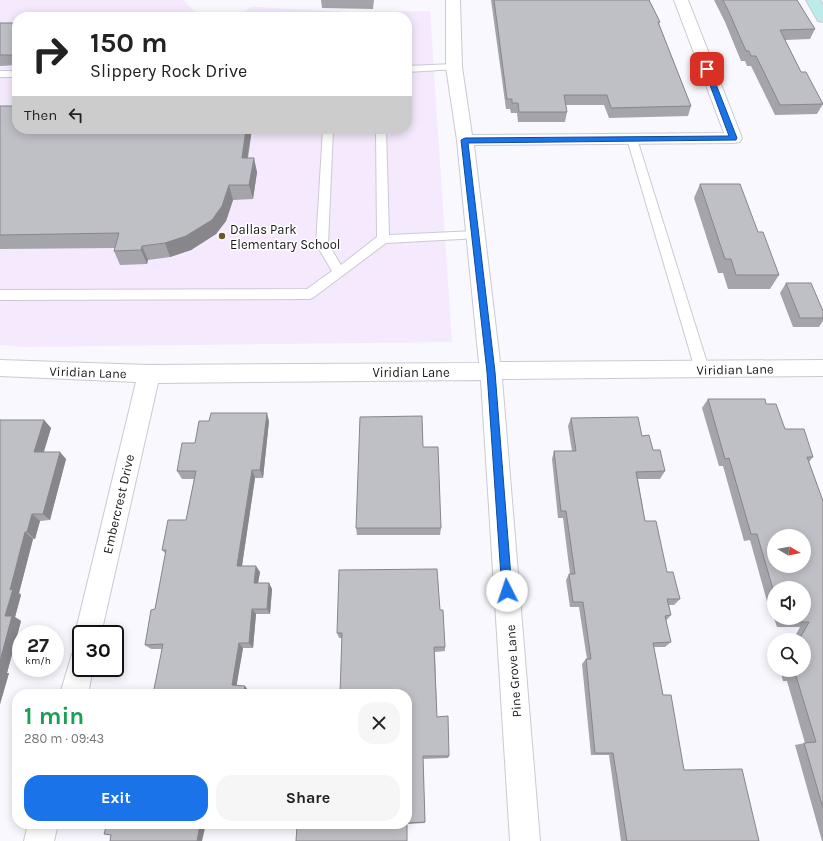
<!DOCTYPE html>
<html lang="en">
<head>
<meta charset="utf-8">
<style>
	body { margin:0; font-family:Karla,sans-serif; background:#f6f6f6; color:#222; height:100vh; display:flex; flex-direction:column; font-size:15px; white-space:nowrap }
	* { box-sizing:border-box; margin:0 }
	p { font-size:13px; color:#767676 }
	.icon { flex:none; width:22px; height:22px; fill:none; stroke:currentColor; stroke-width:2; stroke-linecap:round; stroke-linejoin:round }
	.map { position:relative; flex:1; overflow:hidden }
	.sheet { position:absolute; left:12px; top:689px; width:400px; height:140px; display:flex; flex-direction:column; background:#fff; border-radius:16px; box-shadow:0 2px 10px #0003 }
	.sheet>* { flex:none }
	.guide { position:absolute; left:12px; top:12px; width:400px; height:122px; border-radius:16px; box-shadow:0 2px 10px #0003; background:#fff; color:#222; overflow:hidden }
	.needle { width:26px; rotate:99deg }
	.fabs { position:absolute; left:767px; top:529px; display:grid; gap:8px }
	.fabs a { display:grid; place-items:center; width:44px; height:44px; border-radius:50%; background:#fff; box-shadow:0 2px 10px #0003; font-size:20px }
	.speed { position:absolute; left:12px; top:625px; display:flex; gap:8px; font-size:20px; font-weight:700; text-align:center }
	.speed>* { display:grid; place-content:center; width:52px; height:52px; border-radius:50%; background:#fff; box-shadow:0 2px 10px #0003; line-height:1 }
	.speed small { font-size:10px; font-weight:400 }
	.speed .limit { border:2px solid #111; border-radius:6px; background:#fff; color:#111 }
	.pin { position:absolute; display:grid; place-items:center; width:34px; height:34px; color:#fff; margin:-17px; border-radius:8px; box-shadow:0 2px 6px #0006 }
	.me { position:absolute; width:44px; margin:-22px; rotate:356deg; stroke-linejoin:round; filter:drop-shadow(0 0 3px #0008) }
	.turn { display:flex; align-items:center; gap:14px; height:84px; padding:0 12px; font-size:18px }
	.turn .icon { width:52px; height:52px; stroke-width:2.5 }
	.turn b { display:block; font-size:28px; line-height:34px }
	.then { display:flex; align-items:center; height:38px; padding:0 12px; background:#0003; gap:8px; font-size:15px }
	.round { display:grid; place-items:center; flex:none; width:42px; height:42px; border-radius:16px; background:#f6f6f6 }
	.summary { display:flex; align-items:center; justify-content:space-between; height:68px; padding:0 12px }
	h1 { font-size:24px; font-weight:700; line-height:30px; color:#1e9e55 }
	.button { display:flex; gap:8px; margin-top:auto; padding:8px 12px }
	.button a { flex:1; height:46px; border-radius:16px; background:#1a73e8; color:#fff; font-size:16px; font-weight:700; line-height:46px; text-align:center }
	.button a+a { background:#f6f6f6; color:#222 }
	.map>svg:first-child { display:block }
	.education { fill:#f5e9fe; fill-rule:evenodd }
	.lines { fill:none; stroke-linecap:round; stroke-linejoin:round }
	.service-casing { stroke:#cacad2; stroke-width:2 }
	.minor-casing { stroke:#cacad2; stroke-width:2 }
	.secondary-casing { stroke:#cacad2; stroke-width:2 }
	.service { fill:#fff; fill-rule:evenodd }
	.minor { fill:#fff; fill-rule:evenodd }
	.secondary { fill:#bdebea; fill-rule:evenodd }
	.wall { fill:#a4a4aa }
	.shaded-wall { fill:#86868b }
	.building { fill:#bfbfc6; stroke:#86868b; fill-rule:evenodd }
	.route { fill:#1a73e8; stroke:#114b97 }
	.poi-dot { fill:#695b28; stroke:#fff; stroke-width:1.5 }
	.labels { text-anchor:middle; stroke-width:3; stroke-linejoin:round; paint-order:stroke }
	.poi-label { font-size:13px; fill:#18181b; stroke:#fff; text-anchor:start }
	.street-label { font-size:13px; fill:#18181b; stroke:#fff }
</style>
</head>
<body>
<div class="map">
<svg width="823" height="841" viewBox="0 0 823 841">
	<rect width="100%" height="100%" fill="#f8f8fe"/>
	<path class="education" d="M0,0h183l12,12 21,3 25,-2 11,-6 99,5 79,-1 22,331 -431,5 -21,-2zM17,17h390v112h-390z"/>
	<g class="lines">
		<g class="service-casing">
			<path id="service" d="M454,64l5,3 -2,2 -50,3v-6z
				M0,71h17v6h-17z
				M323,129h10l-5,115 13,21 36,-28 -1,-108h10l3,106 86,-4 4,1 2,3 -2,3 -93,5 -72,54 -4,2 -310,1v-10l307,-1 25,-18 -16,-27z
				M632,136l5,3 72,230 -2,4 -5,1 -5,-1 -2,-4 -68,-230z"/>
		</g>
		<g class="minor-casing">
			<path id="minor" d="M446,0h14l2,67 10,68 252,-2 -50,-133h14l54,138 -2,4 -6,1 -260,2 26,217 323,-2v16l-321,3 38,462h-30l-29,-461 -323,3 -57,251h-20v10l-2,-1 -4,-9 61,-252 -136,-6v-16l149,5 330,-2 -22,-223 -11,-73z
				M81,650v18h12l-5,26h-28l12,-40z
				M28,824h30l-4,17h-30z"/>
		</g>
		<g class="secondary-casing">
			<path id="secondary" d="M806,0h14l3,5v17l-5,-1z"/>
		</g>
		<use href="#service" class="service"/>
		<use href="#minor" class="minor"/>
		<use href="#secondary" class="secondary"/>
	</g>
	<path class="wall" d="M321,0h53l-1,9 -51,-1z
		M491,0h158l11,22 -1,2 32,82 -3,10 -79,2 -5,-13h-38l1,7 -2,10h-47l-1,-9h-6l-1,-4h-4z
		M714,0h83l18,29 -5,10 -25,1 16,32 22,32 -6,10 -42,1 -24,-49h-4l-2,-5h-4l-16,-39z
		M0,23h17v42l-17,1z
		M0,106l252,23 -4,29 9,14 -4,27 -20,1 -7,21 -10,13 -25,16 -21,7 -22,3 -1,4 -27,1 -6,-14 1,-3 -115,1z
		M700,184l58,48 21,43 -9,14h-42l-5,-16h-5l-24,-75z
		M786,283l37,28v10l-4,6h-26l-13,-34z
		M708,399l58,5 19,25 28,28 -4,5 14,39v340h-1l-27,-96 10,-2 -18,-62h-4l-3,-11h24v-30h-11l7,-13h-23l-3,-9h30l-30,-30v29l-4,-12h-2l-18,-65 -6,1 -21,-75h-4l-17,-58z
		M571,418l71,18 11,14 12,21 -5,8h-22l7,42 22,51 13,27 -6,6h-5l2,10 -5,6 5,21 -6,5h-11l9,48 21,75 75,71h-138l-12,-86h-18l-9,-91 4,-5h1l-8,-52h-9l-4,-27 3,-6h1l-7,-56h-5l-6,-59 2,-8h18l-4,-25z
		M0,420h44l7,8 -7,24 22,7 -16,61 -10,1 -5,18h-2l-14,54 2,2 -6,22 6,4 -14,52h2l-9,31z
		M269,421l-6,57h-8l-13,88 18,6 -2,11h11l3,6 -2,25h-14l-3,34h-10l-7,38 12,4v4l-86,-45h-11l-6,-4 10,-36 11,-55 -4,-4 24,-30 8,-41h-12l-5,-8 18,-28z
		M423,447l18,81 -1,7h-83l-1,-7z
		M440,610l5,37v4l-10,1 2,65 12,39 -1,2 -25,1 2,63v1l-18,1v-130l-65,-56h-3l-2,-5z"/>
	<path class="shaded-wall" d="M246,129h6l-7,43 -3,-14z
		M254,158l3,14 -4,27 -4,-14z
		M229,185l4,15 -7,21 -10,13 -25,16 -21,7 -5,-14z
		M142,246l6,14 -1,4 -6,-14z
		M267,413l2,8 -6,57 -3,-8z
		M44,420l7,8 -10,32 -7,-8z
		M60,452l6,7 -16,61 -7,-6z
		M252,470l3,8 -14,94 -4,-6z
		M32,514l8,7 -5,18 -8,-7z
		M25,532l8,7 -14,54 2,2 -6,22 6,4 -14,52h2l-9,31v-43l5,-45 5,-26z
		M256,566l4,6 -3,17 -3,-6z
		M269,583l3,6 -2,25 -3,-5z
		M252,609l4,5 -3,34 -4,-5z
		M239,643l4,5 -7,41 -4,-4z
		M245,686l3,4v4h-5z
		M200,824h6l-4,17h-5z"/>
	<path class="building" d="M494,0h155l11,22h-2l33,84 -80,2 -4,-13h-43l3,17h-48l-1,-9h-6v-4h-5z
		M723,0h74l18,29 -35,1 21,42h5l17,32 -43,1 -24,-49h-5l-2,-5h-3l-17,-39z
		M0,23h17v32h-17z
		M0,106h17v23h229l-4,29h12l-5,27h-20l-7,21 -10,14 -26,16 -21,7 -23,3 -1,4 -27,1 5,-18 -119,2z
		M700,184h40l18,48h5l16,43h-43l-5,-16h-6z
		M786,283h25l12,28v7h-23z
		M708,399h57l1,5h10l9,25h19l9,28h-6l16,44v307l-19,-65 12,-1 -20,-66h-5l-1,-6h14v-30h-5l10,-18h-24l-1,-4h20v-30h-30v5l-17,-59h-6l-22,-76 -4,1zM774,536h30v30h-30z
		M211,413h56l-7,57h-8l-15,96h19l-2,17h15l-2,26h-15l-3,34h-10l-7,42 13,1 -2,8h-90l10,-50 -18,1 6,-35 4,-1 11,-59h-4l6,-30h18l10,-49h-19l5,-28h13l4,-22h10z
		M422,416l1,31h15l3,81h-85l4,-111z
		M638,417l4,19 7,-1 4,15h7l5,21 -29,1 9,49h11l11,51h6l7,27h-13l4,16 -6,1 6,26 -18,1 10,52h8l13,75 58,-1 17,72h-132l-14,-88h-18l-9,-94h5l-8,-57h-10l-4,-28h6l-9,-63h-5l-7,-60h22l-5,-33z
		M0,420h44l-10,32h26l-17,62h-11l-5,18h-2l-15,58 3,-1 -8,27h7l-12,45z
		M437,569l3,41h3l2,37h-11l3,70 11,-1 1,40h-26l2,66 -18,1v-129h-67l2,-61h-5l2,-63z
		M107,824h93l-3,17h-87l1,-6 -7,-1z
		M314,824h93v17h-111l1,-15h17z"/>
	<path class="route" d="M707,67l3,2 27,69 -1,2 -268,3 27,229 17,219 -1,3 -4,2 -4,-2 -1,-3 -15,-219 -26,-232 4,-2 264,-2 -25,-67z"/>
	<circle class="poi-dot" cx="222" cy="236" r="4"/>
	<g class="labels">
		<g class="poi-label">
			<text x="230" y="234">Dallas Park<tspan x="230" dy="15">Elementary School</tspan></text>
		</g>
		<g class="street-label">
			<text transform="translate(735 369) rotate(-1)" y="5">Viridian Lane</text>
			<text transform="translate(88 372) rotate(2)" y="5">Viridian Lane</text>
			<text x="411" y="377">Viridian Lane</text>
			<text transform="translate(118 504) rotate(-77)" y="5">Embercrest Drive</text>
			<text transform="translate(513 671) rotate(-94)" y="5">Pine Grove Lane</text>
		</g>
	</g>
</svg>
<div class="fabs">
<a><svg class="needle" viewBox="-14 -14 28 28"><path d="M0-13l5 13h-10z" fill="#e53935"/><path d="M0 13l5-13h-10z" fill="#767676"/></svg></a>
<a><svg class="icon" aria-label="sound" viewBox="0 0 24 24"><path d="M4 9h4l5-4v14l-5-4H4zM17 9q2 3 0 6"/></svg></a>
<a><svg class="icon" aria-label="search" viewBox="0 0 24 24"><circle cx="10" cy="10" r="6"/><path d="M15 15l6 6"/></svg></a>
</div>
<div class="speed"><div>27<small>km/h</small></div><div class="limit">30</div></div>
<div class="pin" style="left:707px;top:69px;background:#d93025"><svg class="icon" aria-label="arrive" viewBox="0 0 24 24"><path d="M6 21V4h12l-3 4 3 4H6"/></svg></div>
<svg class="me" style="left:507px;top:591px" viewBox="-20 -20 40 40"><circle r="19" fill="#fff"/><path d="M0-13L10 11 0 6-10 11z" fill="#1a73e8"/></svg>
<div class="guide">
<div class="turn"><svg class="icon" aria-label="right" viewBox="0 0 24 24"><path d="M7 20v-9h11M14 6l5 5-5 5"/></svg><div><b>150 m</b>Slippery Rock Drive</div></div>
<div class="then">Then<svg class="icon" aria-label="left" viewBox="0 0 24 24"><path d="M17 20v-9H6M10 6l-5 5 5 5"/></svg></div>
</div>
<section class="sheet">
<div class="summary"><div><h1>1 min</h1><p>280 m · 09:43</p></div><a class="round"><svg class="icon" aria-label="close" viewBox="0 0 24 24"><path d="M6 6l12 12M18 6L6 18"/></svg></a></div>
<div class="button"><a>Exit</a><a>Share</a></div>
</section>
</div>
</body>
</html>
